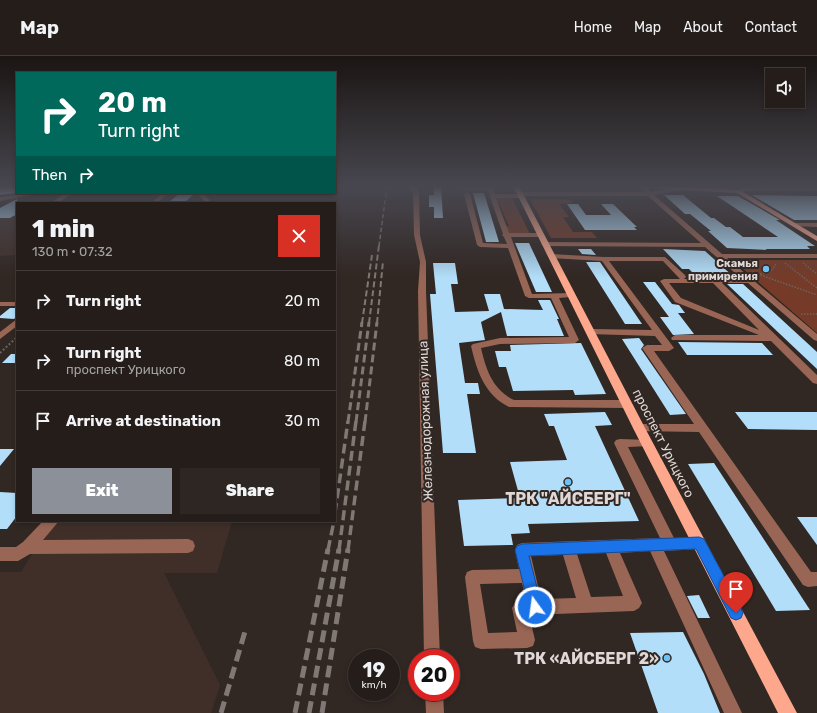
<!DOCTYPE html>
<html lang="en">
<head>
<meta charset="utf-8">
<style>
	body { margin:0; font-family:Rubik,sans-serif; background:#2d2623; color:#f1f3f6; height:100vh; display:flex; flex-direction:column; font-size:15px; white-space:nowrap }
	* { box-sizing:border-box; margin:0 }
	p { font-size:13px; color:#a3a2a2 }
	.icon { flex:none; width:22px; height:22px; fill:none; stroke:currentColor; stroke-width:2; stroke-linecap:round; stroke-linejoin:round }
	.map { position:relative; flex:1; overflow:hidden }
	.drawer { position:absolute; left:16px; top:146px; width:320px; height:320px; display:flex; flex-direction:column; background:#251d1a; border-radius:0px; box-shadow:0 2px 6px #0003,0 0 0 1px #423b39 }
	.drawer>* { flex:none }
	.hud { position:absolute; left:16px; top:16px; width:320px; height:122px; border-radius:0px; box-shadow:0 2px 6px #0003,0 0 0 1px #423b39; background:#00695c; color:#fff; overflow:hidden }
	.buttons { position:absolute; left:765px; top:12px; display:grid; gap:8px }
	.buttons a { display:grid; place-items:center; width:40px; height:40px; border-radius:0px; background:#251d1a; box-shadow:0 2px 6px #0003,0 0 0 1px #423b39; font-size:20px }
	.speed { position:absolute; left:348px; top:593px; display:flex; gap:8px; font-size:20px; font-weight:700; text-align:center }
	.speed>* { display:grid; place-content:center; width:52px; height:52px; border-radius:50%; background:#251d1a; box-shadow:0 2px 6px #0003,0 0 0 1px #423b39; line-height:1 }
	.speed small { font-size:10px; font-weight:400 }
	.speed .limit { border:6px solid #d22; background:#fff; color:#111 }
	.pin { position:absolute; display:grid; place-items:center; width:34px; height:34px; color:#fff; margin:-41px -17px; border-radius:50% 50% 50% 0; rotate:-45deg; box-shadow:0 0 4px #0007 }
	.pin .icon { rotate:45deg }
	.me { position:absolute; width:44px; margin:-22px; rotate:346deg; stroke-linejoin:round; filter:drop-shadow(0 0 3px #0008) }
	.turn { display:flex; align-items:center; gap:14px; height:84px; padding:0 16px; font-size:18px }
	.turn .icon { width:52px; height:52px; stroke-width:2.5 }
	.turn b { display:block; font-size:28px; line-height:34px }
	.then { display:flex; align-items:center; height:38px; padding:0 16px; background:#0003; gap:8px; font-size:15px }
	.round { display:grid; place-items:center; flex:none; width:42px; height:42px; border-radius:0px; background:#2d2623 }
	.head { display:flex; align-items:center; justify-content:space-between; height:68px; padding:0 16px }
	h1 { font-size:24px; font-weight:800; line-height:30px }
	.action { display:flex; gap:8px; margin-top:auto; padding:8px 16px }
	.action a { flex:1; height:46px; border-radius:0px; background:#8c9099; color:#fff; font-size:16px; font-weight:800; line-height:46px; text-align:center }
	.action a+a { background:#2d2623; color:#f1f3f6 }
	ul { padding:0; list-style:none }
	li { display:flex; align-items:center; gap:12px; height:60px; padding:0 16px; border-top:1px solid #423b39 }
	li div { flex:1 }
	li b { display:block; font-size:15px }
	li em { font-style:normal }
	header { display:flex; align-items:center; gap:24px; box-sizing:border-box; height:56px; padding:0 20px; background:#251d1a; border-bottom:1px solid #423b39 }
	header strong { font-size:19px }
	nav { display:flex; gap:22px; margin-inline-start:auto; font-size:14px }
	.map>svg:first-child { display:block }
	.built { fill:#402f29 }
	.green { fill:#753b28 }
	.building { fill:#b2def9 }
	.lines { fill:none; stroke-linecap:round; stroke-linejoin:round }
	.path-far1 { stroke:#6c6360; stroke-width:1.5; stroke-dasharray:1.5 1.5; stroke-linecap:butt }
	.path { stroke:#6c6360; stroke-width:2; stroke-dasharray:2 2; stroke-linecap:butt }
	.minor { fill:#965; fill-rule:evenodd }
	.major { fill:#fda88c; fill-rule:evenodd }
	.rail-far4 { stroke:#807874; stroke-width:1.5; stroke-dasharray:4.5 2.5; stroke-linecap:butt }
	.rail-far3 { stroke:#807874; stroke-width:2; stroke-dasharray:6 3; stroke-linecap:butt }
	.rail-far2 { stroke:#807874; stroke-width:3; stroke-dasharray:8 4; stroke-linecap:butt }
	.rail-far1 { stroke:#807874; stroke-width:3.5; stroke-dasharray:10 5; stroke-linecap:butt }
	.rail { stroke:#807874; stroke-width:5; stroke-dasharray:12 6; stroke-linecap:butt }
	.route { fill:#1a73e8; stroke:#114b97 }
	.poi-dot { fill:#6dc2f3; stroke:#312723; stroke-width:1.5 }
	.labels { text-anchor:middle; stroke-width:4; stroke-linejoin:round; paint-order:stroke }
	.far-poi-label { font-size:11px; font-weight:bold; fill:#dfd8d6; stroke:#312723; text-anchor:end }
	.street-label { font-size:13px; fill:#dfd8d6; stroke:#312723 }
	.near-poi-label { font-size:16px; font-weight:bold; fill:#dfd8d6; stroke:#312723 }
</style>
</head>
<body>
<header>
<strong>Map</strong>
<nav><a>Home</a><a>Map</a><a>About</a><a>Contact</a></nav>
</header>
<div class="map">
<svg width="817" height="657" viewBox="0 0 817 657">
	<rect width="100%" height="100%" fill="#312723"/>
	<path class="built" d="M0,155h17v44l-17,1z
		M57,465h175l-15,52h-53l56,112 -9,28h-211v-141h21l21,-34z"/>
	<path class="green" d="M460,130h34l3,5h-36z
		M493,140h18l19,38h-24l-3,-7 6,-1 -10,-23h-3z
		M530,143h39l4,4 -14,1 10,13h-6l10,15h19l5,6h-46z
		M733,204h84v73z"/>
	<path class="building" d="M6,130h11v7l-17,2v-6z
		M434,130h7l2,32h-9v-11h-5v-12h5z
		M180,137h15l-11,10h-16z
		M473,137h11l15,49h-13z
		M664,139h19l28,23h3l12,9h4l13,10h35l-61,-41h21l42,24h-4l39,26h-8l3,3h-45l2,1 -40,-2 -19,-17h3l-21,-17h-5z
		M752,139l65,1v24h-23z
		M17,143v15l-7,4h-10v-10z
		M567,148h11l8,11h25l-10,-11h12l24,23h-3l3,3h-52z
		M515,187h14l23,49h-16z
		M578,193h13l5,6 -14,-1z
		M663,193l42,2 30,27h-37l-9,-9h-7z
		M586,206h14l42,62h-17z
		M433,207h22l3,21h-7l4,28 34,-1 -5,-17h16l4,15 39,1 -5,-10h12l9,19h-2l7,17h-57l-6,-24 -20,10 4,18 -26,3 6,40h13l2,11h-13l9,59h-33l-13,-159h6z
		M643,226h12l17,22 7,1 6,8h-7l16,21 -21,1 -13,-18h9z
		M727,228h16l74,68v17z
		M10,252h7v8l-3,3 -14,-1v-2z
		M639,282l5,7 -3,4 45,65 -16,1 -48,-76z
		M678,286l84,1 11,12h-86z
		M581,287l25,51 -31,1 -2,-5 -60,1 -7,-24h-7l-4,-16h16l-1,-6z
		M11,298h6v9h-15z
		M605,356l7,13 -17,1 44,95 -111,3 2,9 -19,1 2,11 -49,1 -6,-46 62,-2 -10,-36 57,-2 -13,-34h-5l-5,-12z
		M735,356h82v18l-69,-1z
		M0,393h14l-14,17z
		M714,407l83,127 13,20 -34,1 -88,-147z
		M0,436l17,1v23l-10,13h-7z
		M797,461h20v28z
		M699,539l11,23h-12l-11,-22z
		M683,576l21,42 16,39h-62l-28,-80z"/>
	<g class="lines">
		<path class="path-far1" d="M785,207l32,25
			M803,207l14,11
			M752,216l65,23
			M760,218l11,-3 5,-7
			M801,258h16"/>
		<path class="path" d="M0,297l17,-16"/>
		<path class="minor" d="M408,130h6l5,7 1,42 6,27v29l14,367h-16l-6,-367 2,-29 -6,-27 -1,-42z
			M486,130h6l3,8h22l2,-2h126l-7,-6h6l7,6 28,-5 3,2 -1,1 -27,5 68,59h95v4h-90l90,76v7l-3,-1 -66,-57h-26l95,92v9l-4,-1 -42,-42 -99,-1 -1,-2 4,-3h84l-84,-33 -15,-21 4,-2h16l-17,-18h-54l65,87 -5,3h-15l157,221h6v14l-9,1 -5,-2 -104,-153 -64,-1 -2,-3 2,-3 4,-1h55l-52,-76 5,-3h15l-7,-9 -67,-2 -1,-2 4,-3 61,1 -50,-69 -51,-3 -3,-2 3,-2 53,3h61l20,18 1,2 -2,2h58l-37,-32 -161,-1 -3,-2 3,-2 157,1 -53,-47h-126l-2,2h-24l13,35h31l3,2 -3,2h-29l21,57 39,-1 4,2 -4,2 -12,1 20,42 -4,3 -75,1 -19,4c5,22 12,42 33,52h112l5,4 -5,4 -117,-1c-24,-12 -32,-35 -38,-61l2,-2 27,-6 69,-1 -18,-39h-22l-4,-2 -17,-48 -28,-1 -3,-2 -13,-51 3,-2 3,2 13,49 24,1 -3,-7 -2,-2 1,-1 -13,-37 -2,-1 2,-1zM669,227h44l46,47 -78,-32z
			M748,131h69v4h-69l-10,2 -3,-2z
			M28,137h13l-41,8v-4z
			M65,137h7l-14,10h-7z
			M163,137h6l-12,10h-6z
			M197,137h6l9,10h-6z
			M795,167h22v4l-24,-1v-2z
			M0,246h17v4h-17z
			M17,263v7l-17,13v-7z
			M620,383l30,1 2,3 -2,3 -22,1 46,91 25,-1 5,1 2,5 -2,5 -5,1 -35,2 78,162h-18l-74,-162 -30,2 22,50 -3,5 -5,3 -105,4 6,25 -2,6 -6,2 -46,1 -6,-2 -2,-6 -8,-64 2,-5 5,-2 47,-1 -4,-19 2,-5 5,-2 138,-5 -46,-95 2,-3zM606,497l17,43 -32,1 -14,-43zM563,499l13,43 -35,1 -10,-43zM522,527l4,17 -11,3 -3,5 5,24 -29,1 -8,-49z
			M43,465h16l-16,19 145,-1 5,2 2,5 -2,5 -5,2 -158,1 -12,7h-18v-14h16l7,-5z
			M425,636h18l1,21h-18z"/>
		<path class="major" d="M513,130h6l126,242 152,285h-19l-145,-285z
			M644,130h33l63,4 77,46v5l-80,-48 -90,-5z"/>
		<path class="rail-far4" d="M379,190l8,-60"/>
		<path class="rail-far3" d="M362,267l10,-68
			M369,267l10,-78
			M377,267l6,-62"/>
		<path class="rail-far2" d="M348,366l14,-100
			M356,366l13,-100
			M365,366l12,-100"/>
		<path class="rail-far1" d="M335,457l13,-92
			M328,494l6,-29
			M339,494l17,-129
			M348,494l17,-129"/>
		<path class="rail" d="M221,657l25,-85
			M295,657l33,-164
			M309,657l30,-164
			M322,657l26,-164"/>
	</g>
	<linearGradient id="sky" x2="0" y2="1"><stop stop-color="#1b1513"/><stop offset="0.59" stop-color="#484750"/><stop offset="1" stop-color="#484750" stop-opacity="0"/></linearGradient>
	<rect width="817" height="222" fill="url(#sky)"/>
	<path class="route" d="M699,481l5,2 37,69 2,5 -2,5 -5,2 -5,-2 -35,-69 -167,7 13,51 -2,5 -5,2 -5,-2 -15,-62 2,-4 5,-2z"/>
	<g class="poi-dot">
		<circle cx="766" cy="213" r="4"/>
		<circle cx="568" cy="426" r="4"/>
		<circle cx="667" cy="602" r="4"/>
	</g>
	<g class="labels">
		<g class="far-poi-label">
			<text x="758" y="211">Скамья<tspan x="758" dy="13">примирения</tspan></text>
		</g>
		<g class="street-label">
			<text transform="translate(425 365) rotate(-92)" y="5">Железнодорожная улица</text>
			<text transform="translate(664 387) rotate(63)" y="5">проспект Урицкого</text>
		</g>
		<g class="near-poi-label">
			<text x="568" y="448">ТРК "АЙСБЕРГ"</text>
			<text x="659" y="608" text-anchor="end">ТРК «АЙСБЕРГ 2»</text>
		</g>
	</g>
</svg>
<div class="buttons">
<a><svg class="icon" aria-label="sound" viewBox="0 0 24 24"><path d="M4 9h4l5-4v14l-5-4H4zM17 9q2 3 0 6"/></svg></a>
</div>
<div class="speed"><div>19<small>km/h</small></div><div class="limit">20</div></div>
<div class="pin" style="left:736px;top:557px;background:#d93025"><svg class="icon" aria-label="arrive" viewBox="0 0 24 24"><path d="M6 21V4h12l-3 4 3 4H6"/></svg></div>
<svg class="me" style="left:535px;top:551px" viewBox="-20 -20 40 40"><circle r="17" fill="#1a73e8" stroke="#fff" stroke-width="3"/><path d="M0-11L8 9 0 5-8 9z" fill="#fff"/></svg>
<div class="hud">
<div class="turn"><svg class="icon" aria-label="right" viewBox="0 0 24 24"><path d="M7 20v-9h11M14 6l5 5-5 5"/></svg><div><b>20 m</b>Turn right</div></div>
<div class="then">Then<svg class="icon" aria-label="right" viewBox="0 0 24 24"><path d="M7 20v-9h11M14 6l5 5-5 5"/></svg></div>
</div>
<section class="drawer">
<div class="head"><div><h1>1 min</h1><p>130 m · 07:32</p></div><a class="round" style="background:#d93025;color:#fff"><svg class="icon" aria-label="close" viewBox="0 0 24 24"><path d="M6 6l12 12M18 6L6 18"/></svg></a></div>
<ul>
<li><svg class="icon" aria-label="right" viewBox="0 0 24 24"><path d="M7 20v-9h11M14 6l5 5-5 5"/></svg><div><b>Turn right</b></div><em>20 m</em></li>
<li><svg class="icon" aria-label="right" viewBox="0 0 24 24"><path d="M7 20v-9h11M14 6l5 5-5 5"/></svg><div><b>Turn right</b><p>проспект Урицкого</p></div><em>80 m</em></li>
<li><svg class="icon" aria-label="arrive" viewBox="0 0 24 24"><path d="M6 21V4h12l-3 4 3 4H6"/></svg><div><b>Arrive at destination</b></div><em>30 m</em></li>
</ul>
<div class="action"><a>Exit</a><a>Share</a></div>
</section>
</div>
</body>
</html>
